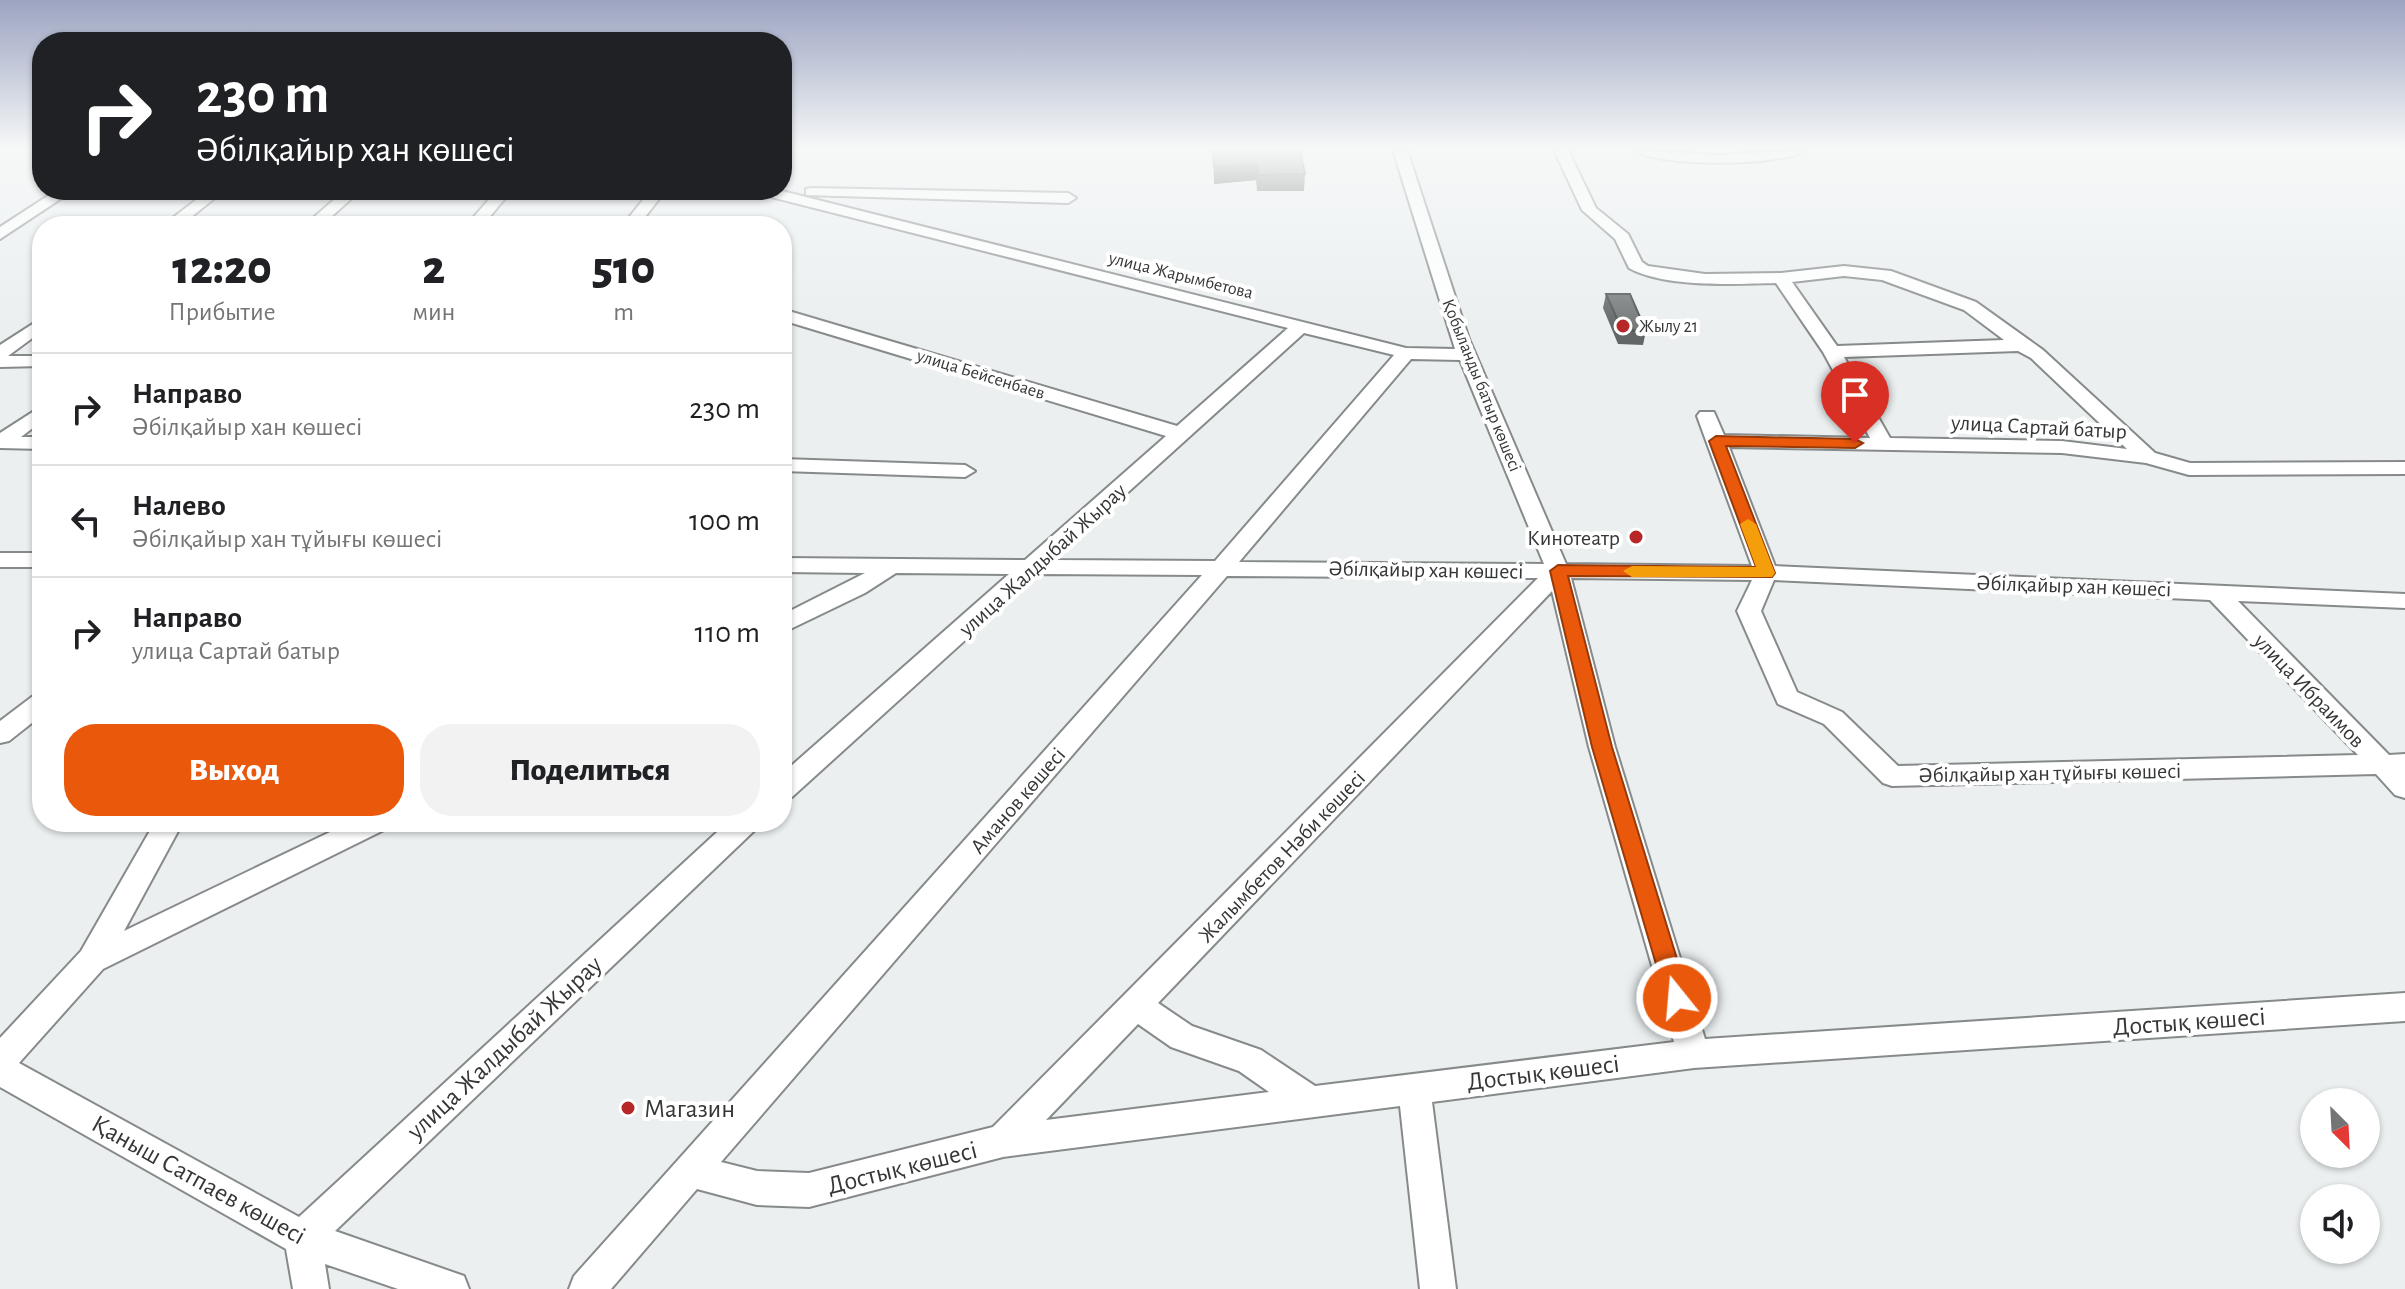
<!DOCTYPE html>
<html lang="ru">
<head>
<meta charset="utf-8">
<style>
	body { margin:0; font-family:"Alegreya Sans",sans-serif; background:#f2f2f2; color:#202124; height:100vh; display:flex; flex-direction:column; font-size:30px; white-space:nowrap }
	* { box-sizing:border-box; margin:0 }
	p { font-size:26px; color:#757577 }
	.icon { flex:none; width:44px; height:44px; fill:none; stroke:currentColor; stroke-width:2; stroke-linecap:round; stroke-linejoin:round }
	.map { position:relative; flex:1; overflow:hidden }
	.panel { position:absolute; left:32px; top:216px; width:760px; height:616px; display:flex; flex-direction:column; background:#fff; border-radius:32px; box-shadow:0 2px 6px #0004 }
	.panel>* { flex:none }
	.guide { position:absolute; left:32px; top:32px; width:760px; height:168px; border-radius:32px; box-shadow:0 2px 6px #0004; background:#202124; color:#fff; overflow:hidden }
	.needle { width:52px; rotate:156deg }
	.controls { position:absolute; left:2300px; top:1088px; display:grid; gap:16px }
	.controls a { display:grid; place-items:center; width:80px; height:80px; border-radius:50%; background:#fff; box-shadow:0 2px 6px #0004; font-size:40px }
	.pin { position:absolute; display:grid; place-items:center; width:68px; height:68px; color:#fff; margin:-82px -34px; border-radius:50% 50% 50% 0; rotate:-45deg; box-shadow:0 0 8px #0007 }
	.pin .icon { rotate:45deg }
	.me { position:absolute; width:88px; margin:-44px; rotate:343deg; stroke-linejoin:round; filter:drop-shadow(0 0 6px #0008) }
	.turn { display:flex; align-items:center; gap:28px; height:168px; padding:0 32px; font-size:36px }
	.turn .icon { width:104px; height:104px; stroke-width:2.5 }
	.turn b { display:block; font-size:56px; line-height:68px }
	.eta { display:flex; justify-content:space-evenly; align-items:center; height:136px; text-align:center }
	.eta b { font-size:48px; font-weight:800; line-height:56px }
	.primary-button { display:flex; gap:16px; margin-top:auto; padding:16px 32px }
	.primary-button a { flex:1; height:92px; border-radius:32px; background:#ea580c; color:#fff; font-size:32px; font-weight:800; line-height:92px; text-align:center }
	.primary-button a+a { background:#f2f2f2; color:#202124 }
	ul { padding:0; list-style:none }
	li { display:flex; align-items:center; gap:24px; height:112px; padding:0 32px; border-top:2px solid #e0e0e0 }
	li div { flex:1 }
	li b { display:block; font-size:30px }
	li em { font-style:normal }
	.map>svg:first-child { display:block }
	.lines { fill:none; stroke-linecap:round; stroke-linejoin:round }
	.minor-casing { stroke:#868a8b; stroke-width:4 }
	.minor { fill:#fff; fill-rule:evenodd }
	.wall { fill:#636667 }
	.shaded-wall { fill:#505354 }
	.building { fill:#737778; stroke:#505354; stroke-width:2 }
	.route { fill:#ea580c; stroke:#983908; stroke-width:2 }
	.slow { fill:#f59e0b }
	.poi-dot { fill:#b72727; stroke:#fff; stroke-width:3 }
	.labels { text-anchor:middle; stroke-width:8; stroke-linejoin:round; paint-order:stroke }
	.far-street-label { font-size:18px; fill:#353637; stroke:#fff }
	.far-poi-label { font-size:18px; fill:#353637; stroke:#fff; text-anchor:start }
	.street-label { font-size:22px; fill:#353637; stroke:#fff }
	.poi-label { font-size:22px; fill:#353637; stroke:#fff; text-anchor:end }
	.near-street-label { font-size:26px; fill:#353637; stroke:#fff }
	.near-poi-label { font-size:26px; fill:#353637; stroke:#fff; text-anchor:start }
</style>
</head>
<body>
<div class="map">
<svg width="2405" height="1289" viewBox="0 0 2405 1289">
	<rect width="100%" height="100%" fill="#ebeff0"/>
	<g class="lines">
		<g class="minor-casing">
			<path id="minor" d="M1393,150h14l62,189 97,225 186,2 -55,-150 3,-4h14l10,23 146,3 -47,-86 -47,-69c-41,1 -111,5 -147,-15l-14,-29 -33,-29 -28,-60h14l28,58 32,26 14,28 6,4 57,8 76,-1 63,-7 47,5 85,31 67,48 112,103 35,10 215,-1v12l-216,1 -43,-12 -84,-10 -333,-6 46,119 630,28v14l-167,-7 151,154 16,-1v44l-10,-3 -19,-21 -484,12 -9,-3 -59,-59 -46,-20 -41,-93 15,-31 -181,-2 44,169 90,292 700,-46v28l-711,47 -262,34 24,187h-36l-20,-183 -397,51 -194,50 -52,-2 -60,-16 -86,100h-42l5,-13 628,-701 -164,-1 -246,223 -10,3v-26l227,-200 -113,-1 -31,20 -83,40v-18l83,-42 -83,-1v-14l243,2 141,-124 -384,-116v-11l395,117 111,-98 -533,-135 -2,-3h25l628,158 49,1zM1844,276l38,4 82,30 40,30 -167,6 -45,-64zM1304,333l90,22 -179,206 -162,-1zM2018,351l13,7 96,91 -65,-8 -172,-3 -46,-81zM1411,359l49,1 84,204 -305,-2zM1227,576l311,2 -545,549 -184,46 -52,-2 -36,-9zM1774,580l436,20 148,155 -460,11 -56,-54 -45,-20 -36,-81zM1552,591l37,156 85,295 -359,44 -54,-36 -69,-24 -34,-23zM1138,1024l33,23 68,24 30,21 -223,28z
				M1634,150l85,5 86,-5c-22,17 -149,17 -171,0z
				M811,188l257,5 8,5 -8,5 -262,-8v-6z
				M57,190h17l-74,49v-12z
				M209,190h16l-45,36h-18z
				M345,190h16l-40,36h-17z
				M497,190h15l-30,36h-16z
				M651,190h15l-28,36h-16z
				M42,318v13l-34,25h34v10l-42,1v-22z
				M42,406v15l-21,16h21v12l-42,-1v-15z
				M782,459l183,6 10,6 -10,6 -183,-6z
				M0,553h42v14h-42z
				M42,693v22l-33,26 -9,2v-22l33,-25z
				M155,822h28l-59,109 227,-109h39l-4,7 -283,140 -84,94 280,154 429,-395h32l-4,7 -421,402 129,45 5,13h-71l-73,-25 4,25h-36l-7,-40 -286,-162v-49l81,-87z"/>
		</g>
		<use href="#minor" class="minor"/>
	</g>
	<path class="wall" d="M1213,150h87l5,24 -1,17h-47l-1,-11 -42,4z
		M1606,294l40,37 -3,14 -25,-1 -15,-36z"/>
	<path class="shaded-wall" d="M1257,164l-1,16 -42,4v-17z"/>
	<path class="building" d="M1213,150h87l5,24 -47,1 -1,-11 -43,3z
		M1606,294h24l16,37 -24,-1z"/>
	<linearGradient id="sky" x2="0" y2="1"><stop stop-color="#9ca4c1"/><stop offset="0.45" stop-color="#f6f8f8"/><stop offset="1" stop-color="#f6f8f8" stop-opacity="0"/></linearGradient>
	<rect width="2405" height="330" fill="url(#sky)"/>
	<path class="route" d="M1716,436l139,3 8,4 -8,5 -129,-2 49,127 -3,4 -204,-1 44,171 77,251 -3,8 -9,3 -8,-3 -3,-8 -74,-251 -42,-176 8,-6 198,2 -47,-126z"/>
	<path class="slow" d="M1748,519l8,5 19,49 -3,4h-140l-9,-6 9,-5 124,1 -16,-43z"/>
	<g class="poi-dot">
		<circle cx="1623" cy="326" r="8"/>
		<circle cx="1636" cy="537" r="8"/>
		<circle cx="628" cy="1108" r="8"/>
	</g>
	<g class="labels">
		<g class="far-street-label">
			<text transform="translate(1181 275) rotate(14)" y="6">улица Жарымбетова</text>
			<text transform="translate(981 374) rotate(17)" y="6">улица Бейсенбаев</text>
			<text transform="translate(1482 385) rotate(68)" y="6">Қобыланды батыр көшесі</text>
		</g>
		<g class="far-poi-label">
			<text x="1639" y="332">Жылу 21</text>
		</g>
		<g class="street-label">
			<text transform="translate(2039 426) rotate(3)" y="8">улица Сартай батыр</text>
			<text transform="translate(1042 559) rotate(-42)" y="8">улица Жалдыбай Жырау</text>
			<text transform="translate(1426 569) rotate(1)" y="8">Әбілқайыр хан көшесі</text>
			<text transform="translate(2074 585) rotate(2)" y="8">Әбілқайыр хан көшесі</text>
			<text transform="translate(2310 690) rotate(46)" y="8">улица Ибраимов</text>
			<text transform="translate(2050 772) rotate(-1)" y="8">Әбілқайыр хан тұйығы көшесі</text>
			<text transform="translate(1017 800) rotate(-49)" y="8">Аманов көшесі</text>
			<text transform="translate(1281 856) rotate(-46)" y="8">Жалымбетов Нәби көшесі</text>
		</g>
		<g class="poi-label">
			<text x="1620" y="545">Кинотеатр</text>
		</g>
		<g class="near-street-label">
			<text transform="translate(2189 1021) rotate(-4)" y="9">Достық көшесі</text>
			<text transform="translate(504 1047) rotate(-43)" y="9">улица Жалдыбай Жырау</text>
			<text transform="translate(1543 1072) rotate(-7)" y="9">Достық көшесі</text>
			<text transform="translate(902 1167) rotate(-14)" y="9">Достық көшесі</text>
			<text transform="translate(199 1179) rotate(29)" y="9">Қаныш Сатпаев көшесі</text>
		</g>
		<g class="near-poi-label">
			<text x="644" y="1117">Магазин</text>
		</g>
	</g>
</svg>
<div class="controls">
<a><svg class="needle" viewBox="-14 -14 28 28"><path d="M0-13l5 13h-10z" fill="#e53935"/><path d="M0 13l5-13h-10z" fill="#757577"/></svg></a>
<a><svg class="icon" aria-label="sound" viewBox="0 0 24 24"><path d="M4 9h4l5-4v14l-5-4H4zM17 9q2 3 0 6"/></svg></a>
</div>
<div class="pin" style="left:1855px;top:443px;background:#d93025"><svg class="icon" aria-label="arrive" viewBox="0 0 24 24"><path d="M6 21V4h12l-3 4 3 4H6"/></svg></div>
<svg class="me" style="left:1677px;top:998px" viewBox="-20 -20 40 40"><circle r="17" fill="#ea580c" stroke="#fff" stroke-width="3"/><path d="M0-11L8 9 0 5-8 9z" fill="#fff"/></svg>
<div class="guide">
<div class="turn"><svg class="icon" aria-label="right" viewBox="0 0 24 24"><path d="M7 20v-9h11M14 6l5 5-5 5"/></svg><div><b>230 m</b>Әбілқайыр хан көшесі</div></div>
</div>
<section class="panel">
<div class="eta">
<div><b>12:20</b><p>Прибытие</p></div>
<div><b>2</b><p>мин</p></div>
<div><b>510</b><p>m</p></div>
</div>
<ul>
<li><svg class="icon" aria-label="right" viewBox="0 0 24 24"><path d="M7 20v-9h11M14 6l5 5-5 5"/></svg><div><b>Направо</b><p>Әбілқайыр хан көшесі</p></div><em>230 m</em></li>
<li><svg class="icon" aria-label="left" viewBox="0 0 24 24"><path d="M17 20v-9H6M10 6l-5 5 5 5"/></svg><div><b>Налево</b><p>Әбілқайыр хан тұйығы көшесі</p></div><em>100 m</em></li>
<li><svg class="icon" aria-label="right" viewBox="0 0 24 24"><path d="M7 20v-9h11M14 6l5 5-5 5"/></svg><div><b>Направо</b><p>улица Сартай батыр</p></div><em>110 m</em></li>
</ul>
<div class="primary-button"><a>Выход</a><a>Поделиться</a></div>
</section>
</div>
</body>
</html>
